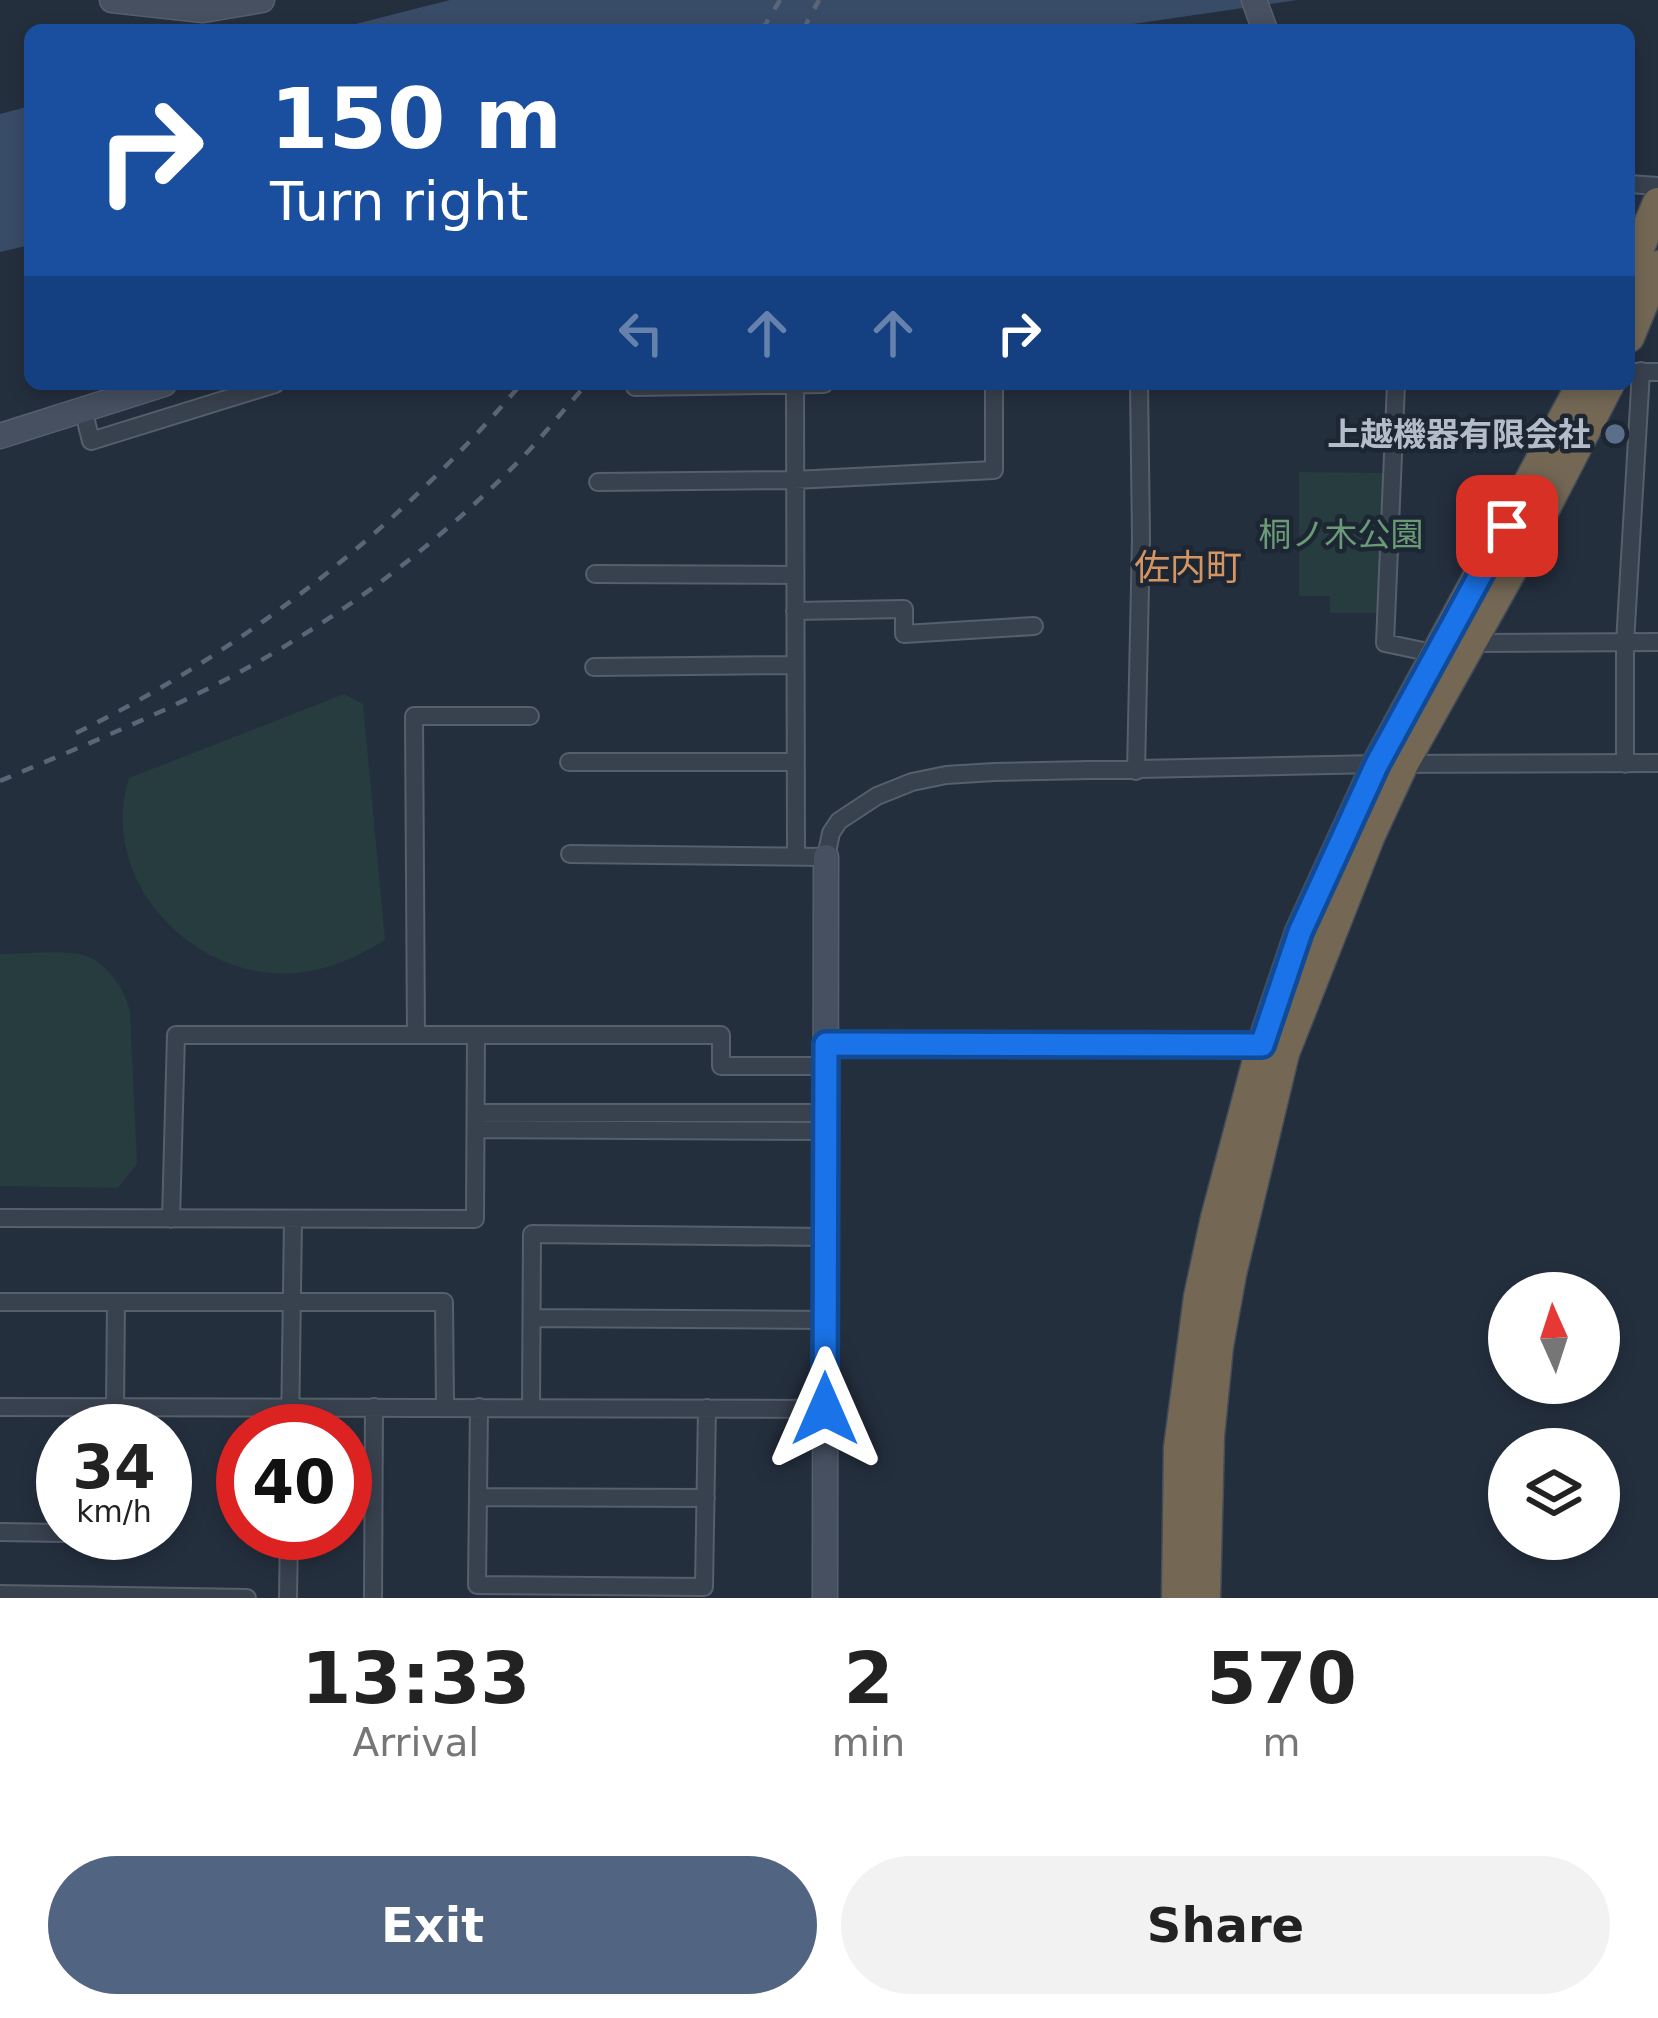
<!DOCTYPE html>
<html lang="en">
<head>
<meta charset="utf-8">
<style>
	body { margin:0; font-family:"DejaVu Sans","Noto Sans JP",sans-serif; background:#f2f2f2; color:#222; height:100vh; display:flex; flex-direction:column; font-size:45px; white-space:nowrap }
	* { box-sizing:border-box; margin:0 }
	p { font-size:39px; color:#767676 }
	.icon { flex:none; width:66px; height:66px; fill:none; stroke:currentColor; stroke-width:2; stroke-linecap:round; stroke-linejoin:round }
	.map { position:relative; height:1598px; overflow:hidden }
	.panel { display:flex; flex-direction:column; background:#fff; flex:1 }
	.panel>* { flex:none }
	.guide { position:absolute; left:24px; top:24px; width:1611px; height:366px; border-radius:18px; box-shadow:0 6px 18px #0003; background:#1a4fa0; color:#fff; overflow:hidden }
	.needle { width:78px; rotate:357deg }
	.fabs { position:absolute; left:1488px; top:1272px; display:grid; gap:24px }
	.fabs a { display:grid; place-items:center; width:132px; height:132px; border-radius:50%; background:#fff; box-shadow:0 6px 18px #0003; font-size:60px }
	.speed { position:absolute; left:36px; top:1404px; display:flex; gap:24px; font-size:60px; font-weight:700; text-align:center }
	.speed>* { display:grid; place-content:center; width:156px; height:156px; border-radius:50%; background:#fff; box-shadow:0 6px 18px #0003; line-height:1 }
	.speed small { font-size:30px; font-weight:400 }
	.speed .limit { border:18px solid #d22; background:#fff; color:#111 }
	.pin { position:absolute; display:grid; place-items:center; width:102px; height:102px; color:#fff; margin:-51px; border-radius:24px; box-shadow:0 6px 18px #0006 }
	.me { position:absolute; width:132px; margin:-66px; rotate:0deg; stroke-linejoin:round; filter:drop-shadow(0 0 9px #0008) }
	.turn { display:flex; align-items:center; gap:42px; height:252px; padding:0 48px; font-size:54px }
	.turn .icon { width:156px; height:156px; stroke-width:2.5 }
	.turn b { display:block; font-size:84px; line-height:102px }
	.lanes { display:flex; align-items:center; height:114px; padding:0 48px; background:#0003; justify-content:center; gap:60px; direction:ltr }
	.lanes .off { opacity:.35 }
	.eta { display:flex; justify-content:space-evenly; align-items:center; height:204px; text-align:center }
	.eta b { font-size:72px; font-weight:700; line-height:84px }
	.button { display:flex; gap:24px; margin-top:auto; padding:24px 48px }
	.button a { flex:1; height:138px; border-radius:72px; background:#516482; color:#fff; font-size:48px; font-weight:700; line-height:138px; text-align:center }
	.button a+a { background:#f2f2f2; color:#222 }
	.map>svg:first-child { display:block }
	.green { fill:#263c3f }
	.water { fill:#394c67 }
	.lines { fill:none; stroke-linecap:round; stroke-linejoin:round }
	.street-casing { stroke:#565f6c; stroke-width:20 }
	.secondary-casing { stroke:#565f6c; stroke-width:27 }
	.highway-casing { stroke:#434c59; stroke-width:33 }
	.street { stroke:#38414e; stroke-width:16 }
	.secondary { stroke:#465061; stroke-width:24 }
	.highway { stroke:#746855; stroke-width:30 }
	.rail { stroke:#5a6575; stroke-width:4.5; stroke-dasharray:12 12; stroke-linecap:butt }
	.route-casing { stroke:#114b97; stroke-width:30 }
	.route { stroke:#1a73e8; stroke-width:21 }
	.service-dot { fill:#5c6f8a; stroke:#1d2633; stroke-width:4.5 }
	.labels { text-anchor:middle; stroke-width:9; stroke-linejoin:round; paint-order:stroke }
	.poi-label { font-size:33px; font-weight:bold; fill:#b4bcc9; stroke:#1d2633; text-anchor:end }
	.park-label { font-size:33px; fill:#6b9a76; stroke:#1d2633 }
	.neighbourhood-label { font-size:36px; fill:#d59563; stroke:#1d2633 }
</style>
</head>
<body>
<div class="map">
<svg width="1658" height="1598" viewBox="0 0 1658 1598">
	<rect width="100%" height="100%" fill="#242f3e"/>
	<path class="green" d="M1299,472l87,1 -7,140h-49v-17h-31z
		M344,694l19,10 22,236c-34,21 -73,37 -113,33 -93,-7 -173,-102 -143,-195z
		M0,954c23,0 58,-4 80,0 26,6 44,34 50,57l7,153 -19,24 -118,-2z"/>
	<path class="water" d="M450,0h847l-205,30h-760z
		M30,106v139l-30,7v-138z"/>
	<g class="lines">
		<g class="street-casing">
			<path id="street" d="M1629,184l29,2
				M1629,372h29
				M637,384l-2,3 189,-3
				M795,384l1,472
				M1396,384l-11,259 52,11
				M83,409l8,32 184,-57
				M598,482l196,-2 200,-10v-86
				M595,574l199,1
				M795,611l109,-2v25l130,-8
				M1471,643l187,-1
				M594,667l201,-2
				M569,762h226
				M1625,764v-121l16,-272
				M1136,771l5,-233 -2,-154
				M570,854l256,3 5,-24 8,-12 38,-25 35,-14 34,-7 48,-3 383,-8 281,-1
				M416,1035l-2,-319h116
				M826,1044l436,1
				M476,1113h350
				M477,1129l349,2
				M0,1218l475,1 1,-184
				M171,1219l5,-184h545v31h105
				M0,1302h444l1,105
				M532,1318l293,2
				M0,1407l825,2
				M115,1407l1,-105
				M479,1407l-2,178 227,2 3,-179
				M531,1407l1,-173 293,3
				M290,1431l3,-211
				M478,1497l228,1
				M0,1532l63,1
				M83,1533l66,1
				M0,1594l247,4
				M288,1598l1,-65
				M373,1598l1,-191"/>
		</g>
		<g class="secondary-casing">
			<path id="secondary" d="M112,0l91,10 59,-10
				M1254,0l11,30
				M0,436l164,-52
				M825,1598l1,-741"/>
		</g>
		<g class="highway-casing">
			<path id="highway" d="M1629,271l29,-68
				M1629,337l29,-71
				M1177,1598l2,-150 20,-151 17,-79 46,-173 38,-113 77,-168 205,-380
				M1205,1598l4,-162 9,-90 13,-72 53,-221 86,-218 33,-71 127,-227 79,-153"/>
		</g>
		<use href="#street" class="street"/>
		<use href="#secondary" class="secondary"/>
		<use href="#highway" class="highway"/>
		<path class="rail" d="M762,30l18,-30
			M803,30l16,-30
			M76,733c170,-83 323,-205 445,-349
			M0,781c101,-43 205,-84 298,-143 80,-49 156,-111 222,-178 23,-24 44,-51 67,-76"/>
	</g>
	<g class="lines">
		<g class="route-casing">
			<path id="route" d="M825,1409l1,-365 436,1 38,-113 77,-168 130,-238"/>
		</g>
		<use href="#route" class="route"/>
	</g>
	<circle class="service-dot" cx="1615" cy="434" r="12"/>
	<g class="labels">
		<g class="poi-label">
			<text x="1591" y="446">上越機器有限会社</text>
		</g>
		<g class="park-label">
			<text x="1341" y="546">桐ノ木公園</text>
		</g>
		<g class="neighbourhood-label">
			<text x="1188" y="580">佐内町</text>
		</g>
	</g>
</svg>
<div class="fabs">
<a><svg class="needle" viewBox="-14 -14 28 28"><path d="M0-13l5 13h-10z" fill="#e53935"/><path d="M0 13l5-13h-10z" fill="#767676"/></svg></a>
<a><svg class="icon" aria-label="layers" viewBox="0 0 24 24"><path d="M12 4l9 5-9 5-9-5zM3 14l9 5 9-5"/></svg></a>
</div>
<div class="speed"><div>34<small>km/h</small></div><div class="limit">40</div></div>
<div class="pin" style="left:1507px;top:526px;background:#d93025"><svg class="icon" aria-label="arrive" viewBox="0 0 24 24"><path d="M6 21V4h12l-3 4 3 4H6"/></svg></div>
<svg class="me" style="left:825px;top:1409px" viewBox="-20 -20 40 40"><path d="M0-17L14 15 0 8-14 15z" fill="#1a73e8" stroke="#fff" stroke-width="4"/></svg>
<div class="guide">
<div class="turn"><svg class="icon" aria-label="right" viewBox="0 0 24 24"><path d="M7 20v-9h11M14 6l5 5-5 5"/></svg><div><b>150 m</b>Turn right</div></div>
<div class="lanes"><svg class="icon off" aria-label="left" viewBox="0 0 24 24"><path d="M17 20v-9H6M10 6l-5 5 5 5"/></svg><svg class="icon off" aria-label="ahead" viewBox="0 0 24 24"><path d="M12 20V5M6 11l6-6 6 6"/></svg><svg class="icon off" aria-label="ahead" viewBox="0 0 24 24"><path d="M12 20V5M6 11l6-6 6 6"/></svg><svg class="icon" aria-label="right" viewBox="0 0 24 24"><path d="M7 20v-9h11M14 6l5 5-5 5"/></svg></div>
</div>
</div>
<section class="panel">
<div class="eta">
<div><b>13:33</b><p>Arrival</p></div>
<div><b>2</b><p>min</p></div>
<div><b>570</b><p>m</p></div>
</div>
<div class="button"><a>Exit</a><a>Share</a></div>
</section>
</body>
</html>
